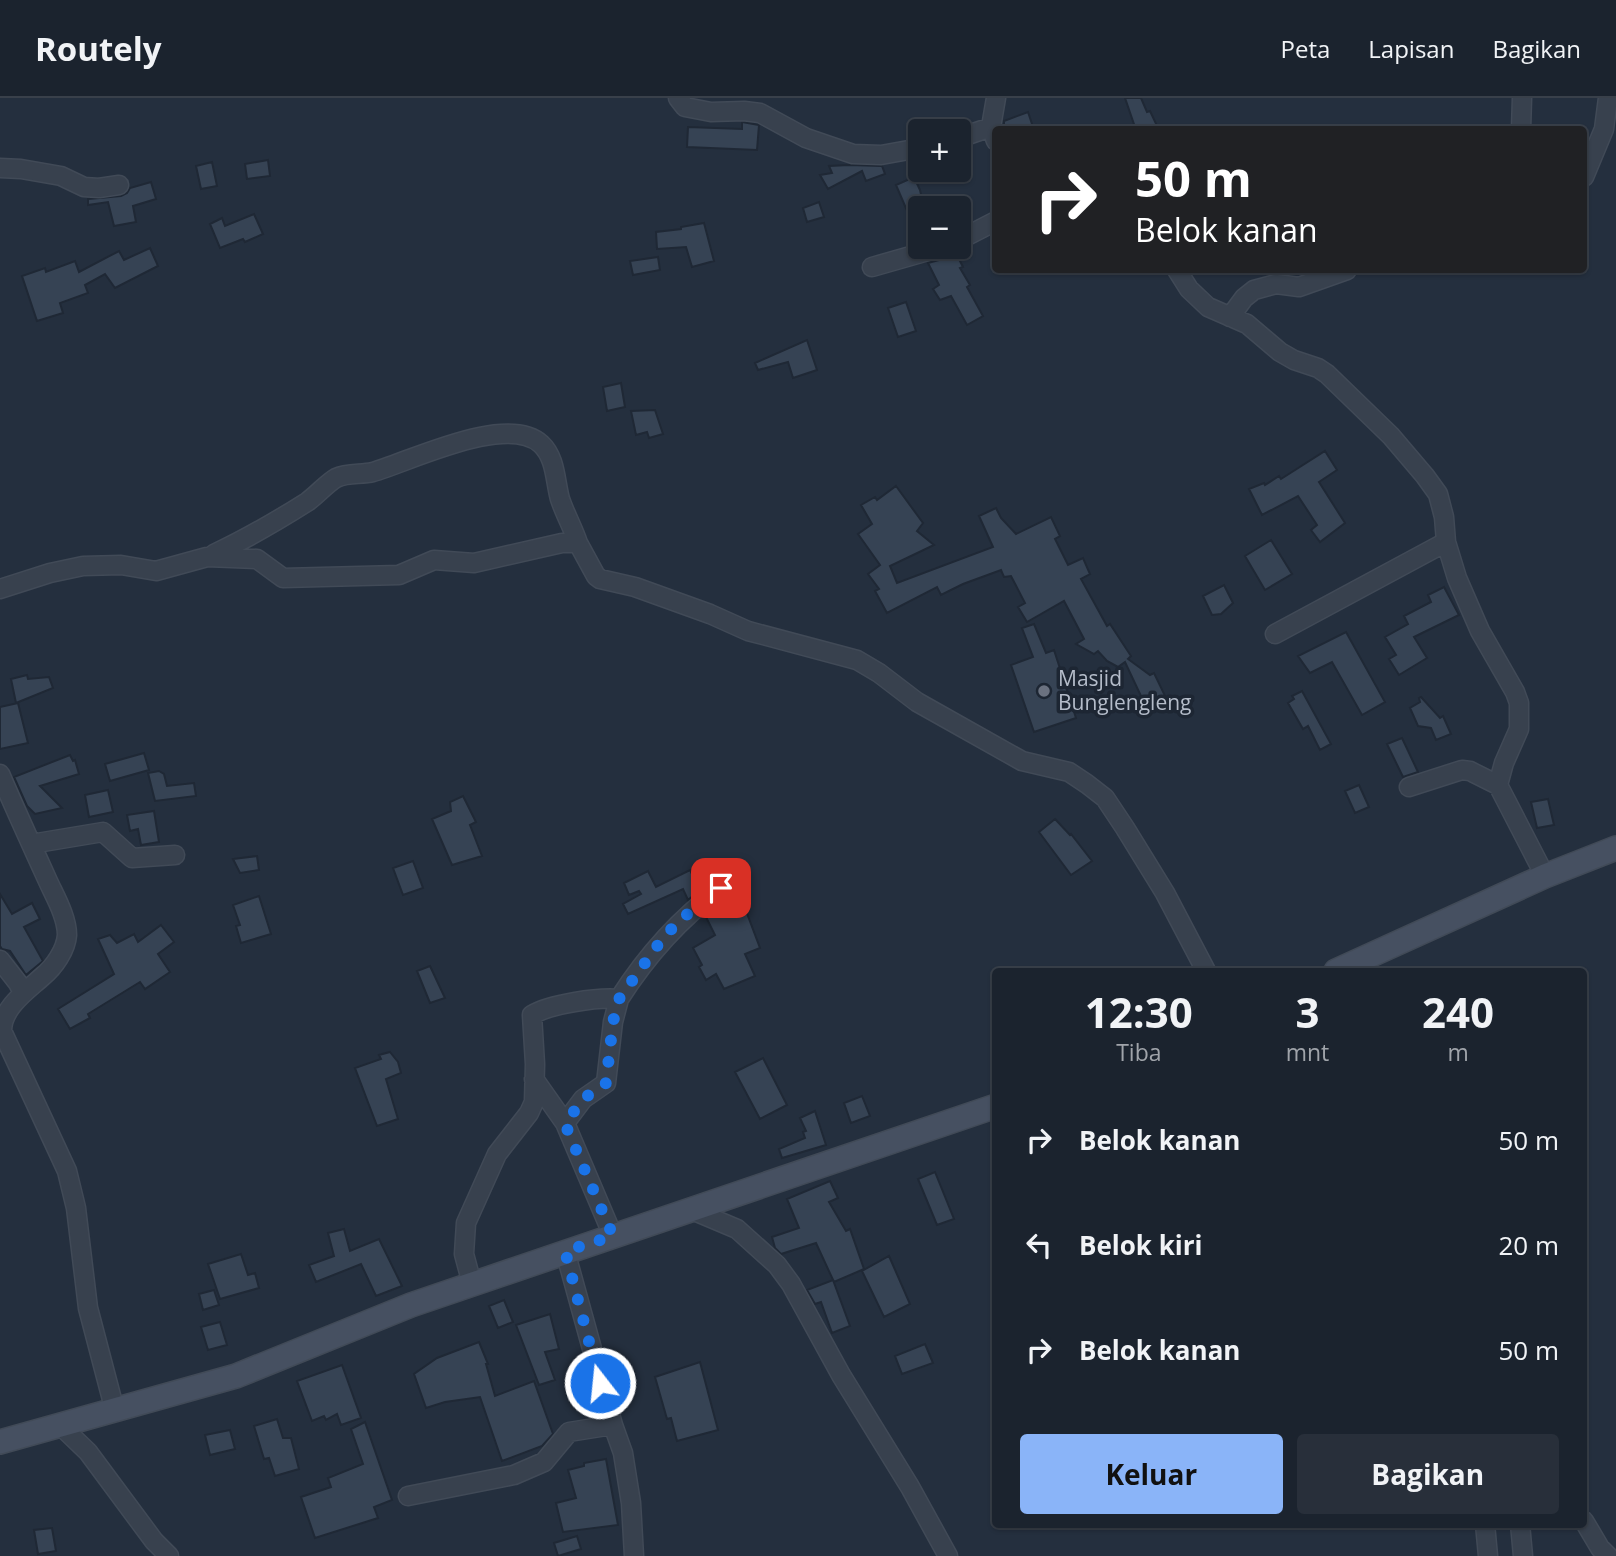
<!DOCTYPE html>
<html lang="id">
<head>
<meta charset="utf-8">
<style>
	body { margin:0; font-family:"Open Sans",sans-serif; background:#282f3a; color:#f1f3f6; height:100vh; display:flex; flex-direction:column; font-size:26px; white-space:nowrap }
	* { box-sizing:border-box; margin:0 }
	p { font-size:23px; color:#a0a4aa }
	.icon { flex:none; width:38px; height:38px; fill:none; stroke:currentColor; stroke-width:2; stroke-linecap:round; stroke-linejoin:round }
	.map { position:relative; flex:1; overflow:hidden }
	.sheet { position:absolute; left:992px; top:870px; width:595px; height:560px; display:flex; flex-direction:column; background:#1b232e; border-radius:7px; box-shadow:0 2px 5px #0004,0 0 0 2px #39404a }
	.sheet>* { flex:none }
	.guide { position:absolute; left:992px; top:28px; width:595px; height:147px; border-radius:7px; box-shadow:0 2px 5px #0004,0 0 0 2px #39404a; background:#202124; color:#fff; overflow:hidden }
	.tools { position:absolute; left:908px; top:21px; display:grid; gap:14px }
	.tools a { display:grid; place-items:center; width:63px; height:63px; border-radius:7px; background:#1b232e; box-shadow:0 2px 5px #0004,0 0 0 2px #39404a; font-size:35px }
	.pin { position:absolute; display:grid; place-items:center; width:60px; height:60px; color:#fff; margin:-30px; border-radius:14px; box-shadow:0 4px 10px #0006 }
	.me { position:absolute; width:77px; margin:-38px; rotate:344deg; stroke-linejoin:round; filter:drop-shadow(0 0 5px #0008) }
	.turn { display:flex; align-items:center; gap:24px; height:147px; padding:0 28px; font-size:32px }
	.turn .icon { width:91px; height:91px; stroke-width:2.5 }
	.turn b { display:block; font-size:49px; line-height:60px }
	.eta { display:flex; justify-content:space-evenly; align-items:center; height:119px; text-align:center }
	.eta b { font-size:42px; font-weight:700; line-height:49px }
	.cta { display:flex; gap:14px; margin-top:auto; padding:14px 28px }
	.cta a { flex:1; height:80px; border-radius:7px; background:#8ab4f8; color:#111; font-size:28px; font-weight:700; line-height:80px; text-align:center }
	.cta a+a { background:#282f3a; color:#f1f3f6 }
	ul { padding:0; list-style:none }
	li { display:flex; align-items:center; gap:21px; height:105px; padding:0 28px }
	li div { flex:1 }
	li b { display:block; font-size:26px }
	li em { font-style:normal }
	header { display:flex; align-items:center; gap:42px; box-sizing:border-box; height:98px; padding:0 35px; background:#1b232e; border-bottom:2px solid #39404a }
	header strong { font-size:33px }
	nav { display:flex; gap:38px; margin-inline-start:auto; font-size:24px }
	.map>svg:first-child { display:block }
	.building { fill:#364354; stroke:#1f2835; stroke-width:2 }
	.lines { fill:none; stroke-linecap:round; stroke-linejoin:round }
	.street-casing { stroke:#414a57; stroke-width:21 }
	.secondary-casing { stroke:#414a57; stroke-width:26 }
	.street { stroke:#38414e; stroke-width:18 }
	.secondary { stroke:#465061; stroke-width:23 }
	.route { stroke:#1a73e8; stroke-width:12; stroke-dasharray:0 21.6 }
	.worship-dot { fill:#6b7280; stroke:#1d2633; stroke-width:2.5 }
	.labels { text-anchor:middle; stroke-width:7; stroke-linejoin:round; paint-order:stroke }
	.poi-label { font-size:21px; fill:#b4bcc9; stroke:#1d2633; text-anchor:start }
</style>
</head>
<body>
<header>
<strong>Routely</strong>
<nav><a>Peta</a><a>Lapisan</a><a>Bagikan</a></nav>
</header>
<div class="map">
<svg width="1616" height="1458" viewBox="0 0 1616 1458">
	<rect width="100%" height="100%" fill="#242f3e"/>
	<path class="building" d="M1125,0h16l6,14 3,-1 9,19h-23z
		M1028,14l6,18h-30v-9z
		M742,24l17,3 -2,25 -70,-3 1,-20 54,2z
		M268,62l2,16 -23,3 -2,-15z
		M212,64l5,24 -16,3 -5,-23z
		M849,67l33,1 3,8 -19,7 -4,-10 -34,18 -8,-14 12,-2 -3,-7z
		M914,79l6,13 4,17 -16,6 -12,-28z
		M151,84l5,17 -23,7 3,16 -22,4 -6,-24 -20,3v-6l33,-3 6,-3 3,-5z
		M819,104l5,15 -17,5 -4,-14z
		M254,116l9,20 -18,8 -2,-3 -23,9 -10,-24 12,-6 3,8z
		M704,125l10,38 -22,6 -6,-20 -29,2 -1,-17 25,-3v-2z
		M150,150l8,18 -43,22 -10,-14 -20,11 3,8 -28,10 3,10 -26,8 -15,-45 23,-8 1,4 29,-11 4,11 40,-21 5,9z
		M955,153l8,16 -3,1 10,17 -3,2 16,29 -16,9 -16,-29 -11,4 -7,-11 6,-4 -11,-22 18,-5z
		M658,159l2,13 -27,5 -3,-14z
		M906,204l10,29 -18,6 -10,-29z
		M807,242l10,30 -24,8 -5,-16 -30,8 -3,-7z
		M621,285l4,24 -18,4 -4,-24z
		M655,312l8,24 -14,4 -2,-6 -11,3 -5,-24z
		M1325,353l12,19 -18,12 26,41 -25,19 -9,-12 6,-5 -19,-29 -36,19 -13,-26 15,-6 1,2 14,-9 2,3z
		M896,388l27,37 -6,8 17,14 -44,21 7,17 96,-36 -14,-31 17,-8 5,10 15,16 35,-17 9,19 -5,3 13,26 15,-7 7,16 -9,5 26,47 3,-2 21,32 -3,3 22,16 4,-2 14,29 -20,9 -23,-49 -7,5 -11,-6 -9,-10 -4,3 -18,-10 8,-5 -20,-38 -37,21 -9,-15 7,-4 -14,-27 -7,1 -3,-7 -38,14 -22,11 -4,-8 -50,26 -12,-22 4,-2 -11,-15 12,-9 -22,-31 14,-10 -11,-19 14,-8 2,3z
		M1271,442l21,34 -27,16 -20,-34z
		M1224,487l9,18 -12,11 -9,1 -9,-19z
		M1444,489l15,28 -45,22 13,21 -28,17 -10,-16 7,-4 -11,-18 23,-13 -4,-8 27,-14 -3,-7z
		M1034,526l12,29 8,-3 22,68 -42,14 -23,-67 22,-8 -11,-29z
		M1346,534l39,70 -23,13 -30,-53 -22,11 -12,-17z
		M27,577l1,4 21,-2 4,11 -37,15 -5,-24z
		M1302,593l29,53 -11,6 -12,-24 -5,3 -15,-26 6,-4 -2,-3z
		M1421,599l19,21 3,-2 8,18 -15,6 -5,-12 -13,-2 -8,-18 10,-6 -1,-4z
		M18,605l10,40 -28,6v-42z
		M1402,640l16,34 -15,5 -16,-33z
		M144,655l5,17 -39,11 -5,-17z
		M70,657l3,6 2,-1 4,14 -39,12 22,22 -27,6 -8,-8 -13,-29z
		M159,673l5,3 3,12 27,-3 2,13 -41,5 -7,-28z
		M1359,687l10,22 -14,6 -10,-22z
		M108,692l5,22 -24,5 -4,-22z
		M463,698l13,26 -6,3 12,31 -30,9 -20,-46 19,-8 -1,-9z
		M1548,701l6,26 -17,3 -6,-26z
		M154,713l5,31 -18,3 -3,-16 -8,2 -3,-16z
		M1055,721l15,16 1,-1 21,27 -21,14 -32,-43z
		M257,758l2,14 -19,3 -7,-14z
		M413,763l10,27 -20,7 -10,-27z
		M690,772l10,20 -12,10 -5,-11 -55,25 -5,-10 18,-10 -2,-3 -10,4 -5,-12 24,-12 8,16z
		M739,792l9,17 -3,1 15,40 -15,6 10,22 -31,13 -8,-15 -10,6 -7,-13 3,-2 -9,-17 22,-13 -10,-20z
		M0,796l12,20 20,-11 8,16 -16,8 19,34 -17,14 -16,-24 -8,-2 -2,-3z
		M259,798l12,38 -30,9 -5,-17 4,-1 -7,-20z
		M161,827l13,17 -16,12 12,18 -25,17 -5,-7 -52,32 2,4 -20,11 -12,-20 56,-35 -16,-35 12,-4 7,8 17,-9 4,8z
		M430,868l15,32 -15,5 -13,-32z
		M390,954l8,10 3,11 -15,6 12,40 -21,7 -22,-58 26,-9 -2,-4z
		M763,960l24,47 -27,14 -25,-47z
		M862,998l8,20 -19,7 -7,-20z
		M815,1013l11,34 -44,13 -3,-9 26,-11 -2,-6 3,-1 -6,-13z
		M935,1074l19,47 -17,6 -19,-46z
		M830,1083l8,17 -9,4 17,29 4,-2 14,40 -30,13 -18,-39 -35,11 -6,-6 -3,-11 27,-9 -12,-29z
		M344,1131l6,22 29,-12 23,47 -26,10 -15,-32 -45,18 -7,-17 25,-9 -6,-23z
		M241,1156l7,21 7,-2 4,15 -39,11 -12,-35z
		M889,1158l21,48 -26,13 -22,-46z
		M833,1182l17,46 -18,7 -11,-31 -6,2 -8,-14z
		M214,1192l5,15 -16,5 -4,-16z
		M504,1202l9,22 -15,6 -9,-22z
		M550,1216l9,35 -14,3 10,28 -16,5 -23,-60z
		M220,1224l7,23 -19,5 -7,-23z
		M479,1244l9,22h-2l9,32 39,-15 19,53 -11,12 -40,15 -22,-64 -35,5 -19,6 -12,-34 23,-16z
		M925,1246l8,19 -31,11 -7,-18z
		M700,1264l18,68 -41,11 -6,-23 -4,1 -12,-42z
		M342,1267l19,53 -20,7 -4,-11 -11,6 -2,-4 -12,5 -15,-40z
		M277,1321l6,19h8l8,31 -24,7 -6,-18 -5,1 -10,-33z
		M365,1324l27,78 -18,7 4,11 -63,20 -14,-41 30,-10 -3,-9 35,-14 -12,-35z
		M230,1332l5,19 -25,6 -5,-20z
		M606,1361l12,66 -55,7 -7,-29 20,-5 -8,-28 16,-4v-3z
		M52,1430l4,23 -18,3 -4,-24z
		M577,1438l4,13 -23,7 -4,-13z"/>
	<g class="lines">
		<g class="street-casing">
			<path id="street" d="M678,0l7,9 26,5 33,-1 16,2 46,25 47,16 28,1 39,-7
				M1521,32l1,-32
				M959,40l32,-11
				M996,43l-5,-14 5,-29
				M0,70l21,1 40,7 23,11 15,1 20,-3
				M1584,79l20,-48 4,-31
				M959,142l37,-19
				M872,169l70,-20
				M1177,172l12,19 19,18 39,17 33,28 14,8 24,8 9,6 64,62 34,40 13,18 6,23 2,25 11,36 23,53 35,61 4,11v26l-15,34 -6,22 47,91
				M1230,219l14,-19 10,-8 22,-6 23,3 48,-17
				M214,456c32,-15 63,-33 93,-52 10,-7 19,-18 29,-24 12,-6 25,-3 37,-6 38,-11 134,-59 168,-28 15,14 14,37 19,55 5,15 13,29 18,44
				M0,491l50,-16 33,-7 38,-1 35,6 51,-14 50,2 26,19 116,-3 35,-15 40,3 88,-20h16l18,33 4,3 35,8 75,27 38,17 109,29 22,13 38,29 105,59 47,11 18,12 18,14 20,30 40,65 41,78
				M1275,536l171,-92
				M0,676c15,35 31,70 47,105 7,16 20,37 20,56 -1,15 -13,32 -24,41 -15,14 -41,31 -41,55l65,140 9,37 12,100 27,103
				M1409,689l53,-17 8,1 28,14
				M31,746l72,-12 29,26 43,-3
				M0,862l18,23 5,10
				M534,981l31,44 48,113
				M565,1025l18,-24 23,-16 7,-61 6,-23
				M692,1112l45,19 40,36 14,19 50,91 69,112 38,69
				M565,1153l48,174
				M472,1186l-8,-30 2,-31 31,-69 32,-41 5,-11 1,-38 -3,-49c18,-11 66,-18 87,-16 28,-44 60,-80 102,-111
				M61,1328l27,26 66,89 15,15
				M408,1398l106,-21 30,-13 25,-30 44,-7 10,28 8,50 3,53
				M1584,1423l16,27 8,8
				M1485,1426l3,32
				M1520,1426l3,32"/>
		</g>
		<g class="secondary-casing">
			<path id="secondary" d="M1336,873l209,-95 71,-28
				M0,1344l236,-66 175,-71 585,-199"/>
		</g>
		<use href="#street" class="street"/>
		<use href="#secondary" class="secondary"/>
	</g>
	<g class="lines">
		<path class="route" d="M600,1285l-35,-132 48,-15 -48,-112 18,-25 23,-16 7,-61 6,-23 46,-64 30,-28 26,-19"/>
	</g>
	<circle class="worship-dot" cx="1044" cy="593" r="7"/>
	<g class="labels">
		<g class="poi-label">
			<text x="1058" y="588">Masjid<tspan x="1058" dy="24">Bunglengleng</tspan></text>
		</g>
	</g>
</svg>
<div class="tools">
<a>+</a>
<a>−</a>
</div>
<div class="pin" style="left:721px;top:790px;background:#d93025"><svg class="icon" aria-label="arrive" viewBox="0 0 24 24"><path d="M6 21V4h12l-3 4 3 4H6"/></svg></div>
<svg class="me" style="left:600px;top:1285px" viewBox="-20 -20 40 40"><circle r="17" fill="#1a73e8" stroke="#fff" stroke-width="3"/><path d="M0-11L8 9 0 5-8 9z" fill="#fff"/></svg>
<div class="guide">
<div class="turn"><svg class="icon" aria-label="right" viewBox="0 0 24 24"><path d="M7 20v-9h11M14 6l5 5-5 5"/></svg><div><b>50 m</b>Belok kanan</div></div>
</div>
<section class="sheet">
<div class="eta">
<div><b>12:30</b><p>Tiba</p></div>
<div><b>3</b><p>mnt</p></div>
<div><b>240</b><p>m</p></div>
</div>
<ul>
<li><svg class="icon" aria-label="right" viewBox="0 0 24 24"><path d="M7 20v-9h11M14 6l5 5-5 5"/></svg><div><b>Belok kanan</b></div><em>50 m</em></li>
<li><svg class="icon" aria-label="left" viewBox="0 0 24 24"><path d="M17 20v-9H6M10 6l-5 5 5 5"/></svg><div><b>Belok kiri</b></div><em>20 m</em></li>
<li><svg class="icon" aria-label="right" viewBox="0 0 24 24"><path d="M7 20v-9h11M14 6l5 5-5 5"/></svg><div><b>Belok kanan</b></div><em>50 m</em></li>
</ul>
<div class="cta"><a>Keluar</a><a>Bagikan</a></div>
</section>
</div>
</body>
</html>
